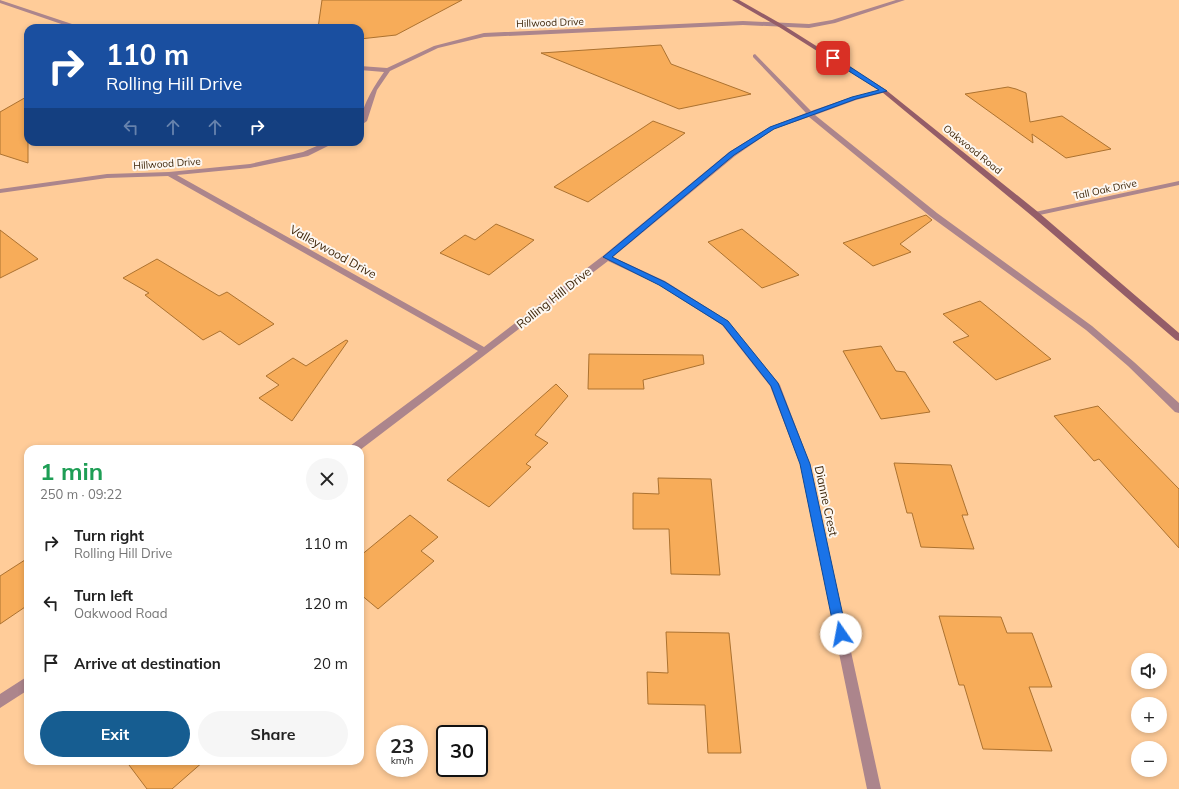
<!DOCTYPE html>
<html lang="en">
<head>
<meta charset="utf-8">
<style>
	body { margin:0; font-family:Mulish,sans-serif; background:#f6f6f6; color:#222; height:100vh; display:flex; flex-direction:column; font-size:15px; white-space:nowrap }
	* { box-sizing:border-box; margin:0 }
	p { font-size:13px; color:#767676 }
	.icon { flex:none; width:22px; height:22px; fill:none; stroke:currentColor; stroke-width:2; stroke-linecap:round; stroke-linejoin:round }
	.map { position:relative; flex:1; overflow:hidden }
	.drawer { position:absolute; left:24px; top:445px; width:340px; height:320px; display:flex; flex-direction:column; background:#fff; border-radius:12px; box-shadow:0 2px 6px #0003 }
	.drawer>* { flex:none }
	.top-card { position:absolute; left:24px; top:24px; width:340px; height:122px; border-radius:12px; box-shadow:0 2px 6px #0003; background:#1a4fa0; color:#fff; overflow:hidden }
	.controls { position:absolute; left:1131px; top:653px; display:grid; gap:8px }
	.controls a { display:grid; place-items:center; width:36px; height:36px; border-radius:50%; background:#fff; box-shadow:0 2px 6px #0003; font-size:20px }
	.speed { position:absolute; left:376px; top:725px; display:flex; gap:8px; font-size:20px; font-weight:700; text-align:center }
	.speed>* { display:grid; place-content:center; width:52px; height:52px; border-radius:50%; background:#fff; box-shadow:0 2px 6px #0003; line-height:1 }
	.speed small { font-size:10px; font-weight:400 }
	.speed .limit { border:2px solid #111; border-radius:6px; background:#fff; color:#111 }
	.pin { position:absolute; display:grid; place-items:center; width:34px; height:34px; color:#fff; margin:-17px; border-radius:8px; box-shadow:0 2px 6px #0006 }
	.me { position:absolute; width:44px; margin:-22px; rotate:348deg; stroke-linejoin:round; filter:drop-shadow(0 0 3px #0008) }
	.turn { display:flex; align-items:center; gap:14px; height:84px; padding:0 16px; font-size:18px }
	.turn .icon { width:52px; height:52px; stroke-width:2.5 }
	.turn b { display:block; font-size:28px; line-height:34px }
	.lanes { display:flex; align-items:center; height:38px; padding:0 16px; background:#0003; justify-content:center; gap:20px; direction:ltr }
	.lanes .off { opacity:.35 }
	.round { display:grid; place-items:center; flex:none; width:42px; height:42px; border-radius:21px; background:#f6f6f6 }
	.headline { display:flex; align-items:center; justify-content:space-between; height:68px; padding:0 16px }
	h1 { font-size:24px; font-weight:700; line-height:30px; color:#1e9e55 }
	.cta { display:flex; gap:8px; margin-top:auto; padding:8px 16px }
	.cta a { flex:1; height:46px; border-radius:24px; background:#165d91; color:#fff; font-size:16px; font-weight:700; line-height:46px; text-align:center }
	.cta a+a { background:#f6f6f6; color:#222 }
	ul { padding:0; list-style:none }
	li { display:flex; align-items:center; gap:12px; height:60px; padding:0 16px }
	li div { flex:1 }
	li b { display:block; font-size:15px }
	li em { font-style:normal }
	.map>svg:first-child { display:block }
	.building { fill:#f7ac59; stroke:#ac7230 }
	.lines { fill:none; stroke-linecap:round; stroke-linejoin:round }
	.minor { fill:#ac858c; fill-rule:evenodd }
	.secondary { fill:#945d68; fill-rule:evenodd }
	.route { fill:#1a73e8; stroke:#114b97 }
	.labels { text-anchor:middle; stroke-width:4; stroke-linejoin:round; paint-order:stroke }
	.far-street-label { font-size:10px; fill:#40280c; stroke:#fdf7f1 }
	.street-label { font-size:12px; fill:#40280c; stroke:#fdf7f1 }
</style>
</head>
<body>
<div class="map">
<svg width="1179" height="789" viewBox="0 0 1179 789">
	<rect width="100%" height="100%" fill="#fc9"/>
	<path class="building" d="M322,0h140l-66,35 -36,4v-11h-42z
		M661,45l10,19 80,30 -72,15 -138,-56z
		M1008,87l8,2 10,4 4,29 32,-6 49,33 -45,9 -34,-24 1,9 -68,-49z
		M28,96v67l-28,-9v-42z
		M653,121l32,12 -97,69 -34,-15z
		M926,215l6,5 -32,24 11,8 -38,14 -30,-23z
		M496,224l38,16 -45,35 -49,-22 25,-18 10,5z
		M742,229l57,46 -37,13 -54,-46z
		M0,230l38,29 -38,19z
		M157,259l62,37 8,-4 47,32 -35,21 -19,-14 -17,9 -58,-45 4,-2 -26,-15z
		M980,301l71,58 -55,21 -43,-38 16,-6 -26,-22z
		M346,340l2,1 -56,80 -33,-23 20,-13 -13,-9 27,-18 13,8z
		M881,346l15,25 9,1 25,40 -49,7 -38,-68z
		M589,354l114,1 1,9 -61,16 1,9h-56z
		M556,384l12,12 -33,39 13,8 -22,21 5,3 -42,40 -42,-27z
		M1098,406l81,83v59l-80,-89 -5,2 -40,-45z
		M894,463l57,2 17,50h-6l12,34 -53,-2 -9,-34h-5z
		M658,478l53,1 9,96 -49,-1 -2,-45h-36v-36l26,1z
		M410,515l28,22 -17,14 13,10 -56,48 -18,-15v-38z
		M28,558v47l-28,19v-48z
		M939,616l62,1 6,16h25l20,54h-23l23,64 -69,-2 -19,-64h-5z
		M666,632l63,1 12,120h-33l-3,-48 -57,-1 -1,-32 21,1z
		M126,761h78l-32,28h-25z"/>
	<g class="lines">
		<path class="minor" d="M0,0l81,27 1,1h-9l-73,-25z
			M896,0h9l-70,23 -26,5 -66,-3 -259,12 -46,11 -48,23 -13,19 -10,31 -7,5c0,-17 14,-40 24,-54l-24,-2v-4l27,2 47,-22 50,-13 259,-12 66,3 23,-4z
			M755,54l56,57 41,-14 34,-7v2l-30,8 -41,15 122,98 155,113 42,36 45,41v10l-4,-1 -47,-46 -42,-36 -155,-113 -122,-100 -35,12 -39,27 -122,101 52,24 63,40 52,64 30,79 71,325h-14l-67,-325 -30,-78 -48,-61 -63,-40 -51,-24 -248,189 -11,-1 1,-3 128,-95 -310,-175 -61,2 -107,15v-4l107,-15 62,-2 81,-8 53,-12 23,-10h10l-28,14 -58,12 -73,7 307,172 120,-92 125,-103 41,-25 36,-14 -53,-56v-2z
			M1179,181v4l-144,31 -4,-2 4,-2z
			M28,676v14l-28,18v-14z"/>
		<path class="secondary" d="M732,0h7l44,25 103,65 152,122 141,121v8l-3,-1 -144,-124 -150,-124 -103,-65z"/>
	</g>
	<path class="route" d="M831,57h4l52,34 -31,8 -82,30 -40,26 -122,102 53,25 63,39 50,62 32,81 37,170 -2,4 -4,1 -4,-1 -2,-4 -35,-170 -29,-78 -48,-61 -64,-40 -56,-28 127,-105 40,-25 82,-30 27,-7 -48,-30z"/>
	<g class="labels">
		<g class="far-street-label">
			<text transform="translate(550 22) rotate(-2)" y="4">Hillwood Drive</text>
			<text transform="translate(973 149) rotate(39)" y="4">Oakwood Road</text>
			<text transform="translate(167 163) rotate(-4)" y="4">Hillwood Drive</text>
			<text transform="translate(1105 189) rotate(-12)" y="4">Tall Oak Drive</text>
		</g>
		<g class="street-label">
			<text transform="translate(333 252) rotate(29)" y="4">Valleywood Drive</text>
			<text transform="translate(554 298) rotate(-38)" y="4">Rolling Hill Drive</text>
			<text transform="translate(826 501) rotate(78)" y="4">Dianne Crest</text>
		</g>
	</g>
</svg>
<div class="controls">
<a><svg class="icon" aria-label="sound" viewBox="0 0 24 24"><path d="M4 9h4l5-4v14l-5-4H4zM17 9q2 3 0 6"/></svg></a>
<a>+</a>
<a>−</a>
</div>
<div class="speed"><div>23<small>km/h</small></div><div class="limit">30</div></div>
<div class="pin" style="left:833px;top:58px;background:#d93025"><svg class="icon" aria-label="arrive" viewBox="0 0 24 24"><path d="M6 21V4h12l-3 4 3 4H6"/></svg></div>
<svg class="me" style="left:841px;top:634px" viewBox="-20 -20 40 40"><circle r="19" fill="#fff"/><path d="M0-13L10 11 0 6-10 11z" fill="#1a73e8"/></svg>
<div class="top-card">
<div class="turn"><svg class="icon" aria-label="right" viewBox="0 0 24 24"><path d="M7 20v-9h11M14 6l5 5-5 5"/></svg><div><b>110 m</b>Rolling Hill Drive</div></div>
<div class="lanes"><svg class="icon off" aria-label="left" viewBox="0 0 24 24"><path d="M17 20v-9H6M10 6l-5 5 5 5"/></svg><svg class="icon off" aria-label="ahead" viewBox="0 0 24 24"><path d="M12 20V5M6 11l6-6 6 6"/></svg><svg class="icon off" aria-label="ahead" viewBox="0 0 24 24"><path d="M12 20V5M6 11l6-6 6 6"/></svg><svg class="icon" aria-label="right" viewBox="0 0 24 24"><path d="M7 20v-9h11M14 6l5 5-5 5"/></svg></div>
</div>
<section class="drawer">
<div class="headline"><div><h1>1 min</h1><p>250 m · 09:22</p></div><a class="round"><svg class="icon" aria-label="close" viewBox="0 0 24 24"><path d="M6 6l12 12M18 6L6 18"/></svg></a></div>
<ul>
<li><svg class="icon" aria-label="right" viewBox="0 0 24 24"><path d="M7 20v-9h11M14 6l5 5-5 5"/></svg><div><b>Turn right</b><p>Rolling Hill Drive</p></div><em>110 m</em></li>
<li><svg class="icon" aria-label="left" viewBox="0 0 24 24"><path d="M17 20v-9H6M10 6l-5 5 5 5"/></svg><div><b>Turn left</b><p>Oakwood Road</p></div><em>120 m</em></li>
<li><svg class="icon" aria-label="arrive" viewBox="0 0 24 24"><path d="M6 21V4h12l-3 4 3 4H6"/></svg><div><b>Arrive at destination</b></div><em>20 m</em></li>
</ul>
<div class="cta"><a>Exit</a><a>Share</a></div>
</section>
</div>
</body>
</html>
